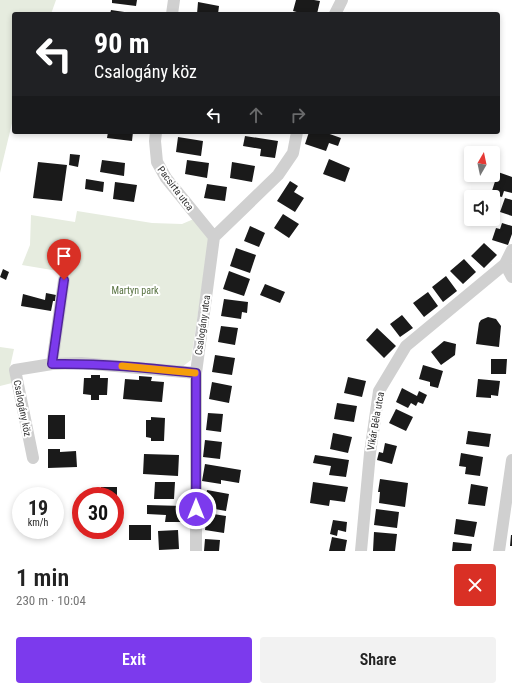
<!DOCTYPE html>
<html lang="en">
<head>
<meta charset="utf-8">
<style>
	body { margin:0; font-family:"Roboto Condensed",sans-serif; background:#f2f2f2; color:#222; height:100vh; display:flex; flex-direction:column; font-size:15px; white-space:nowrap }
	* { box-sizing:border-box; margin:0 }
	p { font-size:13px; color:#767676 }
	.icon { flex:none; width:22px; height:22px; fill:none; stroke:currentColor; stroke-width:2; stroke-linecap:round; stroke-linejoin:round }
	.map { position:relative; height:551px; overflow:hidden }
	.panel { display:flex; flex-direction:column; background:#fff; flex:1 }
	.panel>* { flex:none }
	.guide { position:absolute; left:12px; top:12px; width:488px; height:122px; border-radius:4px; box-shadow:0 2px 6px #0003; background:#202124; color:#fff; overflow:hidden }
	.needle { width:26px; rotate:9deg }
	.buttons { position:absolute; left:464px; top:146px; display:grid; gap:8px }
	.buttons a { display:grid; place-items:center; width:36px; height:36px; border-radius:4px; background:#fff; box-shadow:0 2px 6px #0003; font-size:20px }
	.speed { position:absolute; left:12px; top:487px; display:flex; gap:8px; font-size:20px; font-weight:700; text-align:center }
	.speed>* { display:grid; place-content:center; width:52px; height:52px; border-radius:50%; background:#fff; box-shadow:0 2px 6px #0003; line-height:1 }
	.speed small { font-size:10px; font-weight:400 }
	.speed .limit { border:6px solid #d22; background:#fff; color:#111 }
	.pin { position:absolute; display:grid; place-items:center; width:34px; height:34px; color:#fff; margin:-41px -17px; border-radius:50% 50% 50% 0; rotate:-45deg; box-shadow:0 0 4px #0007 }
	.pin .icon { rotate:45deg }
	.me { position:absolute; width:44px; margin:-22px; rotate:0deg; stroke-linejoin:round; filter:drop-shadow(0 0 3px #0008) }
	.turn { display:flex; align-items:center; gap:14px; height:84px; padding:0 16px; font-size:18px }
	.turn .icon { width:52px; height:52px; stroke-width:2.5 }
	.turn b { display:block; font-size:28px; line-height:34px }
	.lanes { display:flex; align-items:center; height:38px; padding:0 16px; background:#0003; justify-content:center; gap:20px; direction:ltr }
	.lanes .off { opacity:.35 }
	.round { display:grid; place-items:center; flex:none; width:42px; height:42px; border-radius:4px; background:#f2f2f2 }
	.overview { display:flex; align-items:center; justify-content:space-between; height:68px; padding:0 16px }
	h1 { font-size:24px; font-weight:600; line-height:30px }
	.cta { display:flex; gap:8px; margin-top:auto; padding:8px 16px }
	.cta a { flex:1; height:46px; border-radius:4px; background:#7c3aed; color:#fff; font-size:16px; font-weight:600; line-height:46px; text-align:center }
	.cta a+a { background:#f2f2f2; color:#222 }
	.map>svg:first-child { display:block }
	.green { fill:#e6ecdf }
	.building { fill:#1a1a1a }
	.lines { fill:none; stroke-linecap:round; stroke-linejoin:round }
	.street { stroke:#d0d0d0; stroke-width:12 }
	.route-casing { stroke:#51269a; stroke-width:10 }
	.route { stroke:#7c3aed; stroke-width:7 }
	.slow { stroke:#f59e0b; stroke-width:7 }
	.labels { text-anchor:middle; stroke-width:4; stroke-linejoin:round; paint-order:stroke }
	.street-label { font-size:10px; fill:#333; stroke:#fff }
	.park-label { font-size:10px; fill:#56703f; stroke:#fff }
</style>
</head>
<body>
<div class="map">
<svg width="512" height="551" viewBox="0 0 512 551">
	<rect width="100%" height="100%" fill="#fff"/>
	<path class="green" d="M0,0h56l-5,14h-37v101l-14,58z
		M77,211l75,12 30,1 14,-6 13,21 -18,121 -9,7 -126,-9 14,-85 -48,-8 8,-20 1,-30 44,7z
		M0,347l14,2 -4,18 2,16 -12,3z"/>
	<path class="building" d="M112,0h25l-1,6 -24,-3z
		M296,0h18l6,1 -3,13h-13l-11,-3z
		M198,2l21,4 -1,8h-21z
		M111,10l20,3v1h-21z
		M108,132h25l-1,9 -25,-3z
		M309,132h15l17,6 -3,8 -9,-3 -3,8 -21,-7z
		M245,136l33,5 -3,17 -15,-2 1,-7 -18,-3z
		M178,137l25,4 -2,15 -25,-4z
		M70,154l10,1 -2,12 -9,-2z
		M329,159l21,9 -5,14 -22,-8z
		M102,160l23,3 -1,13 -24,-4z
		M187,160l22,3 -2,15 -22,-4z
		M38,162l29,3 -5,36 -29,-3z
		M232,162l23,4 -3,16 -22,-4z
		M498,172l14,5v16l-8,-2 -2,6 -11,-3z
		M86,179l18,3 -1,10 -18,-3z
		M290,181l8,5 -4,6 10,6 -9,14 -18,-11z
		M115,182l22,3 -3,17 -21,-3z
		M207,184l20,3 -2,14 -21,-3z
		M505,198l7,2v16l-12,-4z
		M283,214l16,10 -10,14 -15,-10z
		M502,223l10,3v8l-4,11 -16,-5 4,-12 4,1z
		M250,226l15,7 -6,14 -15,-6z
		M484,243l13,12 -13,13 -13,-12z
		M236,248l20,7 -6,18 -20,-7z
		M464,259l12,13 -13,12 -13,-13z
		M3,269l6,3 -3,8 -6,-3z
		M229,271l21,8 -6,17 -21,-7z
		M446,276l11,15 -14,11 -11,-15z
		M265,284l20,8 -5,11 -20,-8z
		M428,292l10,14 -14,11 -11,-14z
		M46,293l10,2 -1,6h-2l-2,10 -30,-5 2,-12 22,6z
		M224,299l24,3 -1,11 -5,-1 -1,7 -20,-3z
		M402,315l11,13 -13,9 -10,-13z
		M488,317l8,2 5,7 -2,21 -23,-3 3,-21 2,-3z
		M221,326l17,2 -3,17 -17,-3z
		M377,328l19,18 -12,12 -18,-18z
		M444,341l12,3 -1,11 -14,10 -10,-13z
		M215,355l20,3 -3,17 -20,-3z
		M491,359h16l-1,15h-15z
		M423,365l20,6 -5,17 -8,-2v-4l-11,-3z
		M91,375h9v3h8l-1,17h-8v5h-8v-5l-8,-1 1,-16h7z
		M139,376l13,1 -1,4 13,1 -2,20 -39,-3 2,-20 14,1z
		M348,377l18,4 -4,16 -18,-4z
		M478,379l22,2 -2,15 -7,-1v3l-15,-1z
		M212,382l20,4 -3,17 -20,-4z
		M402,388l15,8 2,-5 8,4 -4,9 -5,-2 -2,4 -5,-3 -3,5 -12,-6z
		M337,403l20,3 -3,16 -20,-3z
		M396,409l17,8 -7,14 -17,-8z
		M208,413l15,1 -2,18 -15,-2z
		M48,415h17v24h-17z
		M151,417l14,1 -1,23h-13v-3l-5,-1v-17h5z
		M468,431l23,3 -2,13 -23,-3z
		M333,433l19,4 -4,16 -18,-4z
		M205,440l17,2 -2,17 -17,-2z
		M385,443l12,3 -5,18 -15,-4 2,-8 4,1z
		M48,449h12v3l16,-1 1,16 -29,1z
		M461,453l22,4 -3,19 -15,-2 1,-7 -7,-1z
		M144,454l35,1 -1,21 -35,-2z
		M315,455l34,5 -3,17 -17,-2 2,-9 -18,-3z
		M205,464l36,6 -2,13 -18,-3v4l-19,-3z
		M380,479l28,4 -3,24 -26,-4 1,-11h-2z
		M155,482h20l-1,17h-20z
		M313,482l35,5 -3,15 -15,-2 -1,6 -19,-3z
		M471,484l17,3 -3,19 -17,-2z
		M101,487h16v14h-2v-5h-14z
		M207,490l22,4 -3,17 -22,-4z
		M147,505l36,1v16h-18l1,-7 -19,-1z
		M376,509l23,3 -2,16 -23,-3z
		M207,513l19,3 -2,17 -19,-3z
		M456,519l21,3 -3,15 -20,-3z
		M333,520l14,2 -1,10 -8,-2 -1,6 -7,-2z
		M129,525h22v15h-22z
		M178,530l1,19 -20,1 -1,-19z
		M374,532l23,2 -2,17h-22z
		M511,535h1v11h-2z
		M332,537l15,3 -2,11h-16z
		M205,539l15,1 -1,11h-15z
		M453,542l19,2 -1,7h-19z"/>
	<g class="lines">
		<path class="street" d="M172,14l2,-14
			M335,14l7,-14
			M156,132l-1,9 2,21 9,16 48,59
			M505,264l7,13
			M52,364l12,-84
			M33,458l-18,-88 37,-6 29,-1 115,10
			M196,551v-178l18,-136 64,-62 15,-22 4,-21
			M361,551l9,-98 9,-62 27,-45 99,-82 7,-14
			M499,551l13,-91"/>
	</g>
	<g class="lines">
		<g class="route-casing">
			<path id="route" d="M64,280l-12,84c48,-1 96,4 144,9v136"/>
		</g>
		<use href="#route" class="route"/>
		<path class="slow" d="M122,366l73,7"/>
	</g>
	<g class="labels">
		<g class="street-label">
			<text transform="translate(176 188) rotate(53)" y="4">Pacsirta utca</text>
			<text transform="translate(202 325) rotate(-82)" y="4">Csalogány utca</text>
			<text transform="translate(23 408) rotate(79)" y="4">Csalogány köz</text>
			<text transform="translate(375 421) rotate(-80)" y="4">Vikár Béla utca</text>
		</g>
		<g class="park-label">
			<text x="135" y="294">Martyn park</text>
		</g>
	</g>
</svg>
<div class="buttons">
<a><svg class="needle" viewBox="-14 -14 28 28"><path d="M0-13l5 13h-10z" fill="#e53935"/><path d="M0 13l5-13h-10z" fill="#767676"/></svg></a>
<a><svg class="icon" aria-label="sound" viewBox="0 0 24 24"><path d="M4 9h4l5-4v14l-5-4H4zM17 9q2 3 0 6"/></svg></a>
</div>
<div class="speed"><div>19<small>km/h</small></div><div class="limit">30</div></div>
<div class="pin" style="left:64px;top:280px;background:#d93025"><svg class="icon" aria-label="arrive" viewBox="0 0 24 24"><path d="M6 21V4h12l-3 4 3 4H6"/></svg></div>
<svg class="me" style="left:196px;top:509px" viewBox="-20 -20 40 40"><circle r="17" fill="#7c3aed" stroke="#fff" stroke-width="3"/><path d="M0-11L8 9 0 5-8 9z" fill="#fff"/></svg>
<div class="guide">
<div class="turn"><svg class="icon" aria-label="left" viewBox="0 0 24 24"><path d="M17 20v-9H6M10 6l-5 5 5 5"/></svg><div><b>90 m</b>Csalogány köz</div></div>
<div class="lanes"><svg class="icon" aria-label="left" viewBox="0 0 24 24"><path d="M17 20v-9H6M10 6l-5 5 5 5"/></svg><svg class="icon off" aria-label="ahead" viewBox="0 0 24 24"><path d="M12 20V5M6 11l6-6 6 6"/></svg><svg class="icon off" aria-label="right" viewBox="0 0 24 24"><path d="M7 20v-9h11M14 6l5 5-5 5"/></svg></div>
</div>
</div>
<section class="panel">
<div class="overview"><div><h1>1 min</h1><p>230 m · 10:04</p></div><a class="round" style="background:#d93025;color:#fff"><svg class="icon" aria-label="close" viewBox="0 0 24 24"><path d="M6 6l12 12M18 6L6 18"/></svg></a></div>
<div class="cta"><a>Exit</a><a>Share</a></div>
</section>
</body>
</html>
